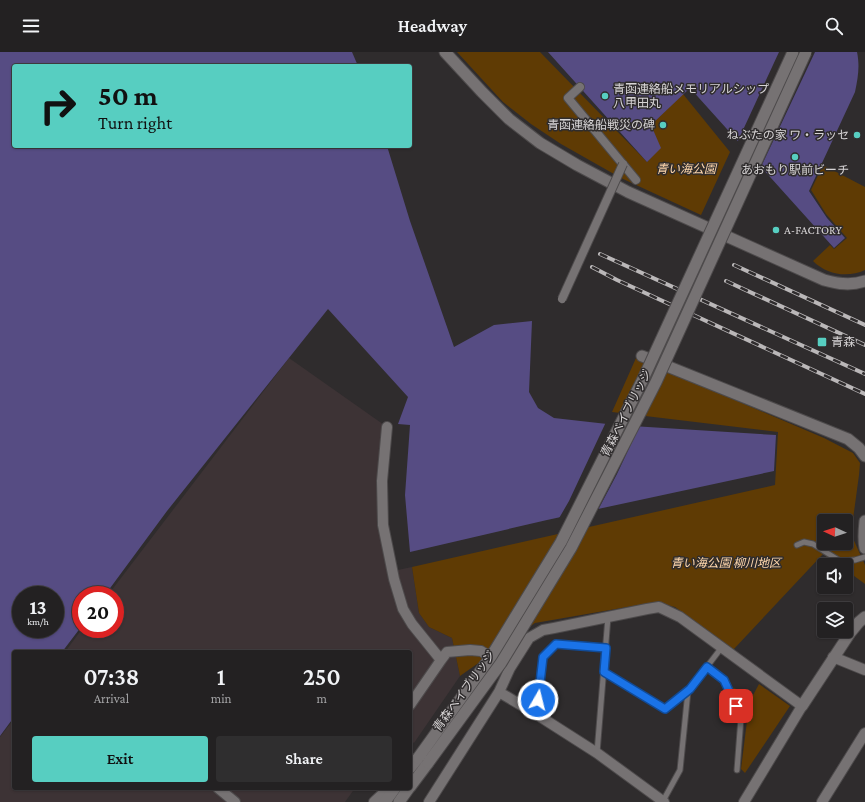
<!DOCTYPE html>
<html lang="en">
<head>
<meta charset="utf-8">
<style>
	body { margin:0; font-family:"Crimson Pro","Noto Sans JP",serif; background:#2f2e2f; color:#f1f3f6; height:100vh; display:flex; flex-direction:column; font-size:15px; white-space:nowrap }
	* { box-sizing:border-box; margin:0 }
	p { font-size:13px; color:#a3a3a5 }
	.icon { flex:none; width:22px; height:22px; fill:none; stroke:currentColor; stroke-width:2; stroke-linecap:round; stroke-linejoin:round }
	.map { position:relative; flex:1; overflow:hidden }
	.details { position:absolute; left:12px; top:598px; width:400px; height:140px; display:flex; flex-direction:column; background:#232122; border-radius:4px; box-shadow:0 1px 3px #0004,0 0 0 1px #403e40 }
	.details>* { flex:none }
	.guide { position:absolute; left:12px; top:12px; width:400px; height:84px; border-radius:4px; box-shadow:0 1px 3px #0004,0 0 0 1px #403e40; background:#57cec1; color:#111; overflow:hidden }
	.needle { width:26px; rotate:273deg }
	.controls { position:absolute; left:817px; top:462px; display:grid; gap:8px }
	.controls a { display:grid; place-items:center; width:36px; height:36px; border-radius:4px; background:#232122; box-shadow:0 1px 3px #0004,0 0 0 1px #403e40; font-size:20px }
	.speed { position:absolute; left:12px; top:534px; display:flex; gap:8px; font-size:20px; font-weight:700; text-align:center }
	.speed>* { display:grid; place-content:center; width:52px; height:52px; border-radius:50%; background:#232122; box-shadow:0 1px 3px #0004,0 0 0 1px #403e40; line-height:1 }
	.speed small { font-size:10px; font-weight:400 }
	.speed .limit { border:6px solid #d22; background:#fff; color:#111 }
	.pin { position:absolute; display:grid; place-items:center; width:34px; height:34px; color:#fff; margin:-17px; border-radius:8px; box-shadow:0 2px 6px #0006 }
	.me { position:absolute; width:44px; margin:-22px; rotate:8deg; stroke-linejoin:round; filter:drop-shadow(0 0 3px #0008) }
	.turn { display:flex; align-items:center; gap:14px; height:84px; padding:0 20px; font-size:18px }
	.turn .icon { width:52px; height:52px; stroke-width:2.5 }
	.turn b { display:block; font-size:28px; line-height:34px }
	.eta { display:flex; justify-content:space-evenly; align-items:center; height:68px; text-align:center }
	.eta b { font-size:24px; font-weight:600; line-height:28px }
	.button { display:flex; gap:8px; margin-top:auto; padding:8px 20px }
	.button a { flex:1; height:46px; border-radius:4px; background:#57cec1; color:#111; font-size:16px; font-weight:600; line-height:46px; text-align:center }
	.button a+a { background:#2f2e2f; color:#f1f3f6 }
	header { display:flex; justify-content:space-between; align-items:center; height:52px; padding:0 20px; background:#232122; font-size:18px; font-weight:600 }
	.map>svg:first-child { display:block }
	.built { fill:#3d3335 }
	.green { fill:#5f3b04; fill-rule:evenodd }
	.water { fill:#564c83; fill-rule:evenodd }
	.pier { fill:#2f2c2d }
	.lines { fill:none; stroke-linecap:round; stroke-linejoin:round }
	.service-casing { stroke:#4d4a4b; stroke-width:7 }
	.pedestrian-casing { stroke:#4d4a4b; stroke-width:10 }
	.minor-casing { stroke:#4d4a4b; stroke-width:12 }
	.tertiary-casing { stroke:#4d4a4b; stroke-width:13 }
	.service { stroke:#767273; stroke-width:5 }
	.pedestrian { stroke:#767273; stroke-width:8 }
	.minor { stroke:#767273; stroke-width:10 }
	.tertiary { stroke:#767273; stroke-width:11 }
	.rail-casing { stroke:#bab7b8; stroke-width:4 }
	.rail { stroke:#2f2c2d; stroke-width:2.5; stroke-dasharray:8; stroke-linecap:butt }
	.pedestrian-bridge-casing { stroke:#4d4a4b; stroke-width:10; stroke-linecap:butt }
	.tertiary-bridge-casing { stroke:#4d4a4b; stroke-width:13; stroke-linecap:butt }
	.pedestrian-bridge { stroke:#767273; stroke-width:8 }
	.tertiary-bridge { stroke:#767273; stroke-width:11 }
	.route-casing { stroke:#114b97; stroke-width:10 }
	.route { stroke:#1a73e8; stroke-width:7 }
	.poi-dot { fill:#57cec1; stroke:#2f2c2d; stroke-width:1.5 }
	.labels { text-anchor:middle; stroke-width:3; stroke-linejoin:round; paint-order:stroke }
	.poi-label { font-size:12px; fill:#d7d4d5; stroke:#2f2c2d; text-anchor:start }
	.park-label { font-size:12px; font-style:italic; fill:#fed7ac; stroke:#2f2c2d }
	.street-label { font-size:12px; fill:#d7d4d5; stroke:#2f2c2d }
</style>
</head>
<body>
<header><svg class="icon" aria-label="menu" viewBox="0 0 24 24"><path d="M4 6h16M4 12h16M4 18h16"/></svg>Headway<svg class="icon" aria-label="search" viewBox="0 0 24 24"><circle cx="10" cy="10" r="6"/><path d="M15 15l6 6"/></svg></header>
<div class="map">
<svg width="865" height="750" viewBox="0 0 865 750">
	<rect width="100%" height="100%" fill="#2f2c2d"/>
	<path class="built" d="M289,306l98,69 -5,54 11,90 19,-4 7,46 10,14 23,11 8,38 -46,67 -4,-3v-88h-345l17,-23h33v-34h-7z
		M14,667v69h341l-10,14h-345v-65z"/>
	<path class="green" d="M457,0h83l107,110 13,-14 -9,-23 32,-31 47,58 -29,63 -80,-37 -60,-34 -30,-20 -28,-22z
		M823,113l42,22v83c-17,8 -38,5 -52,-9l17,-16 4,4 13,-11 -21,-24 -15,-24z
		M636,306l188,80 29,15 7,10 -1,12 -8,59 14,31v19l-19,-14v-5h-8l-15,-11 -90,96 -58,-43 -19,-5 -121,21 -75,53 -8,-38 -23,-11 -10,-14 -7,-46 363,-82 3,-53 -166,-20zM824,469h22v22h-22z
		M759,632l31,22 -45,67 -4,-4 6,-48 -14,-34 18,12z"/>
	<path class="water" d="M0,0h352l6,14h-344v80h373l23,75 44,126 40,-22 38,-4 -3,71 9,16 16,10 62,7 160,10 -2,36 -227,49 -137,32 -5,-57 5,-70 -12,-1 10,-27 -80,-88 -161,202 -62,84h-24v32l-19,25h-48v65l-14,19zM21,543h34v34h-34z
		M548,0h309c3,14 1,26 -2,40l-46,99 18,27 18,20 -11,10 -144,-160 -39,37 10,23 -14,14z"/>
	<path class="pier" d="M779,0h36l-55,117 -23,-26z
		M606,370l34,3 -23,49 -20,38 -39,8 11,-19z"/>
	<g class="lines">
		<g class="service-casing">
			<path id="service" d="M797,493l7,-3 9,2 27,17 15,-1 10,-3
				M707,615l17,14 17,37 -4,52
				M604,620l61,37 25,-20 32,-42
				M536,662l7,-57 13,-13 50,4
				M597,701l11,-136
				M663,749l17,-31 8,-79"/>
		</g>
		<g class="pedestrian-casing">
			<path id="pedestrian" d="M580,35l-12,11 68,82"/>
		</g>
		<g class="minor-casing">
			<path id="minor" d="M387,375l-5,54 1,44 11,54 9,30 9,15 29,36 6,-8 23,-2 11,1 16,10
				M833,605l32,13
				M499,640l37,22 61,39 67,49
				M410,653l31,-45
				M218,736l17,14
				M374,750l15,-14
				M429,750l70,-110 11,-24 19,-30 14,-8 11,-2 93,-19 12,-2 21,10 122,89 -58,96
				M822,750l43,-69"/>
		</g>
		<g class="tertiary-casing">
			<path id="tertiary" d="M445,0l37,40 27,27 31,24 37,22 51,27 196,88c14,4 27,6 41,1
				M642,304l206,83 11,9 6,8
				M865,469c-1,9 -2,18 0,27
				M802,654l48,-73 9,-11 6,-5
				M410,716l8,-10
				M410,735l18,-24
				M385,750l10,-14
				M399,750l10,-14"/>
		</g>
		<use href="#service" class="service"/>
		<use href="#pedestrian" class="pedestrian"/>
		<use href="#minor" class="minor"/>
		<use href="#tertiary" class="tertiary"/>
		<g class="rail-casing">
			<path id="rail" d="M600,202l265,120
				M734,213l131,60
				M592,215l25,13 248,114
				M726,229l139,64"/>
		</g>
		<use href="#rail" class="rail"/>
		<g class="pedestrian-bridge-casing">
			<path id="pedestrian-bridge" d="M562,247l61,-135"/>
		</g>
		<g class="tertiary-bridge-casing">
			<path id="tertiary-bridge" d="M418,706l74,-103 69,-113 83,-165 149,-325
				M428,711l73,-100 70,-115 85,-166 150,-330"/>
		</g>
		<use href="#pedestrian-bridge" class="pedestrian-bridge"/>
		<use href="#tertiary-bridge" class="tertiary-bridge"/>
	</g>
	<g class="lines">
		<g class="route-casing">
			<path id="route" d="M538,648l5,-43 13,-13 50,4 -2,24 61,37 25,-20 17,-22 17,13 12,26"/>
		</g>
		<use href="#route" class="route"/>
	</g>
	<g class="poi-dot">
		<circle cx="605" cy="44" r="4"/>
		<circle cx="663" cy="73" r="4"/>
		<circle cx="857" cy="83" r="4"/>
		<circle cx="795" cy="105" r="4"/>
		<circle cx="776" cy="178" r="4"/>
		<rect x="817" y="285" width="10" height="10" rx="2"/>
	</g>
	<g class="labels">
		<g class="poi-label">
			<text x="613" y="41">青函連絡船メモリアルシップ<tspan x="613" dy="14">八甲田丸</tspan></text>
			<text x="655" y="77" text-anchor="end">青函連絡船戦災の碑</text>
			<text x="849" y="87" text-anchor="end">ねぶたの家 ワ・ラッセ</text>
			<text x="795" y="122" text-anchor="middle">あおもり駅前ビーチ</text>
			<text x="784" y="182">A-FACTORY</text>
			<text x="831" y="294">青森</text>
		</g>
		<g class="park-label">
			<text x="686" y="121">青い海公園</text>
			<text x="726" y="515">青い海公園 柳川地区</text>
		</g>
		<g class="street-label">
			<text transform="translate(626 361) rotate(-63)" y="4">青森ベイブリッジ</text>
			<text transform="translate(464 639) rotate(-54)" y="4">青森ベイブリッジ</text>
		</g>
	</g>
</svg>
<div class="controls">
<a><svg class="needle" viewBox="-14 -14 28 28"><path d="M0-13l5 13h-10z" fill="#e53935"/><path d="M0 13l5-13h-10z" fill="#a3a3a5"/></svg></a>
<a><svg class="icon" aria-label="sound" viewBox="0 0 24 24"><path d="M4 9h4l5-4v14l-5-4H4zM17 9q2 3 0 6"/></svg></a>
<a><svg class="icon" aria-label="layers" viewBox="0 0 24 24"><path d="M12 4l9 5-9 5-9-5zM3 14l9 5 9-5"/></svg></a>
</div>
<div class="speed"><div>13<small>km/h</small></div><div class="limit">20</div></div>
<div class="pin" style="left:736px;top:654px;background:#d93025"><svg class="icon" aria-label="arrive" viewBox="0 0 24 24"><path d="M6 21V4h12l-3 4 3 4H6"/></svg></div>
<svg class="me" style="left:538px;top:648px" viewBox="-20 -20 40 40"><circle r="17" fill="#1a73e8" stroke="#fff" stroke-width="3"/><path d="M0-11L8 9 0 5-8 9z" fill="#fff"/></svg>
<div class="guide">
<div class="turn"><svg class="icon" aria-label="right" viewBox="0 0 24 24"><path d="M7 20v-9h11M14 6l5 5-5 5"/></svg><div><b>50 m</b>Turn right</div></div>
</div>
<section class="details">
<div class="eta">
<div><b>07:38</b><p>Arrival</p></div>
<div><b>1</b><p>min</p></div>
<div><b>250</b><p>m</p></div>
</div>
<div class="button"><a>Exit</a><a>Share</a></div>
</section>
</div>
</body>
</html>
